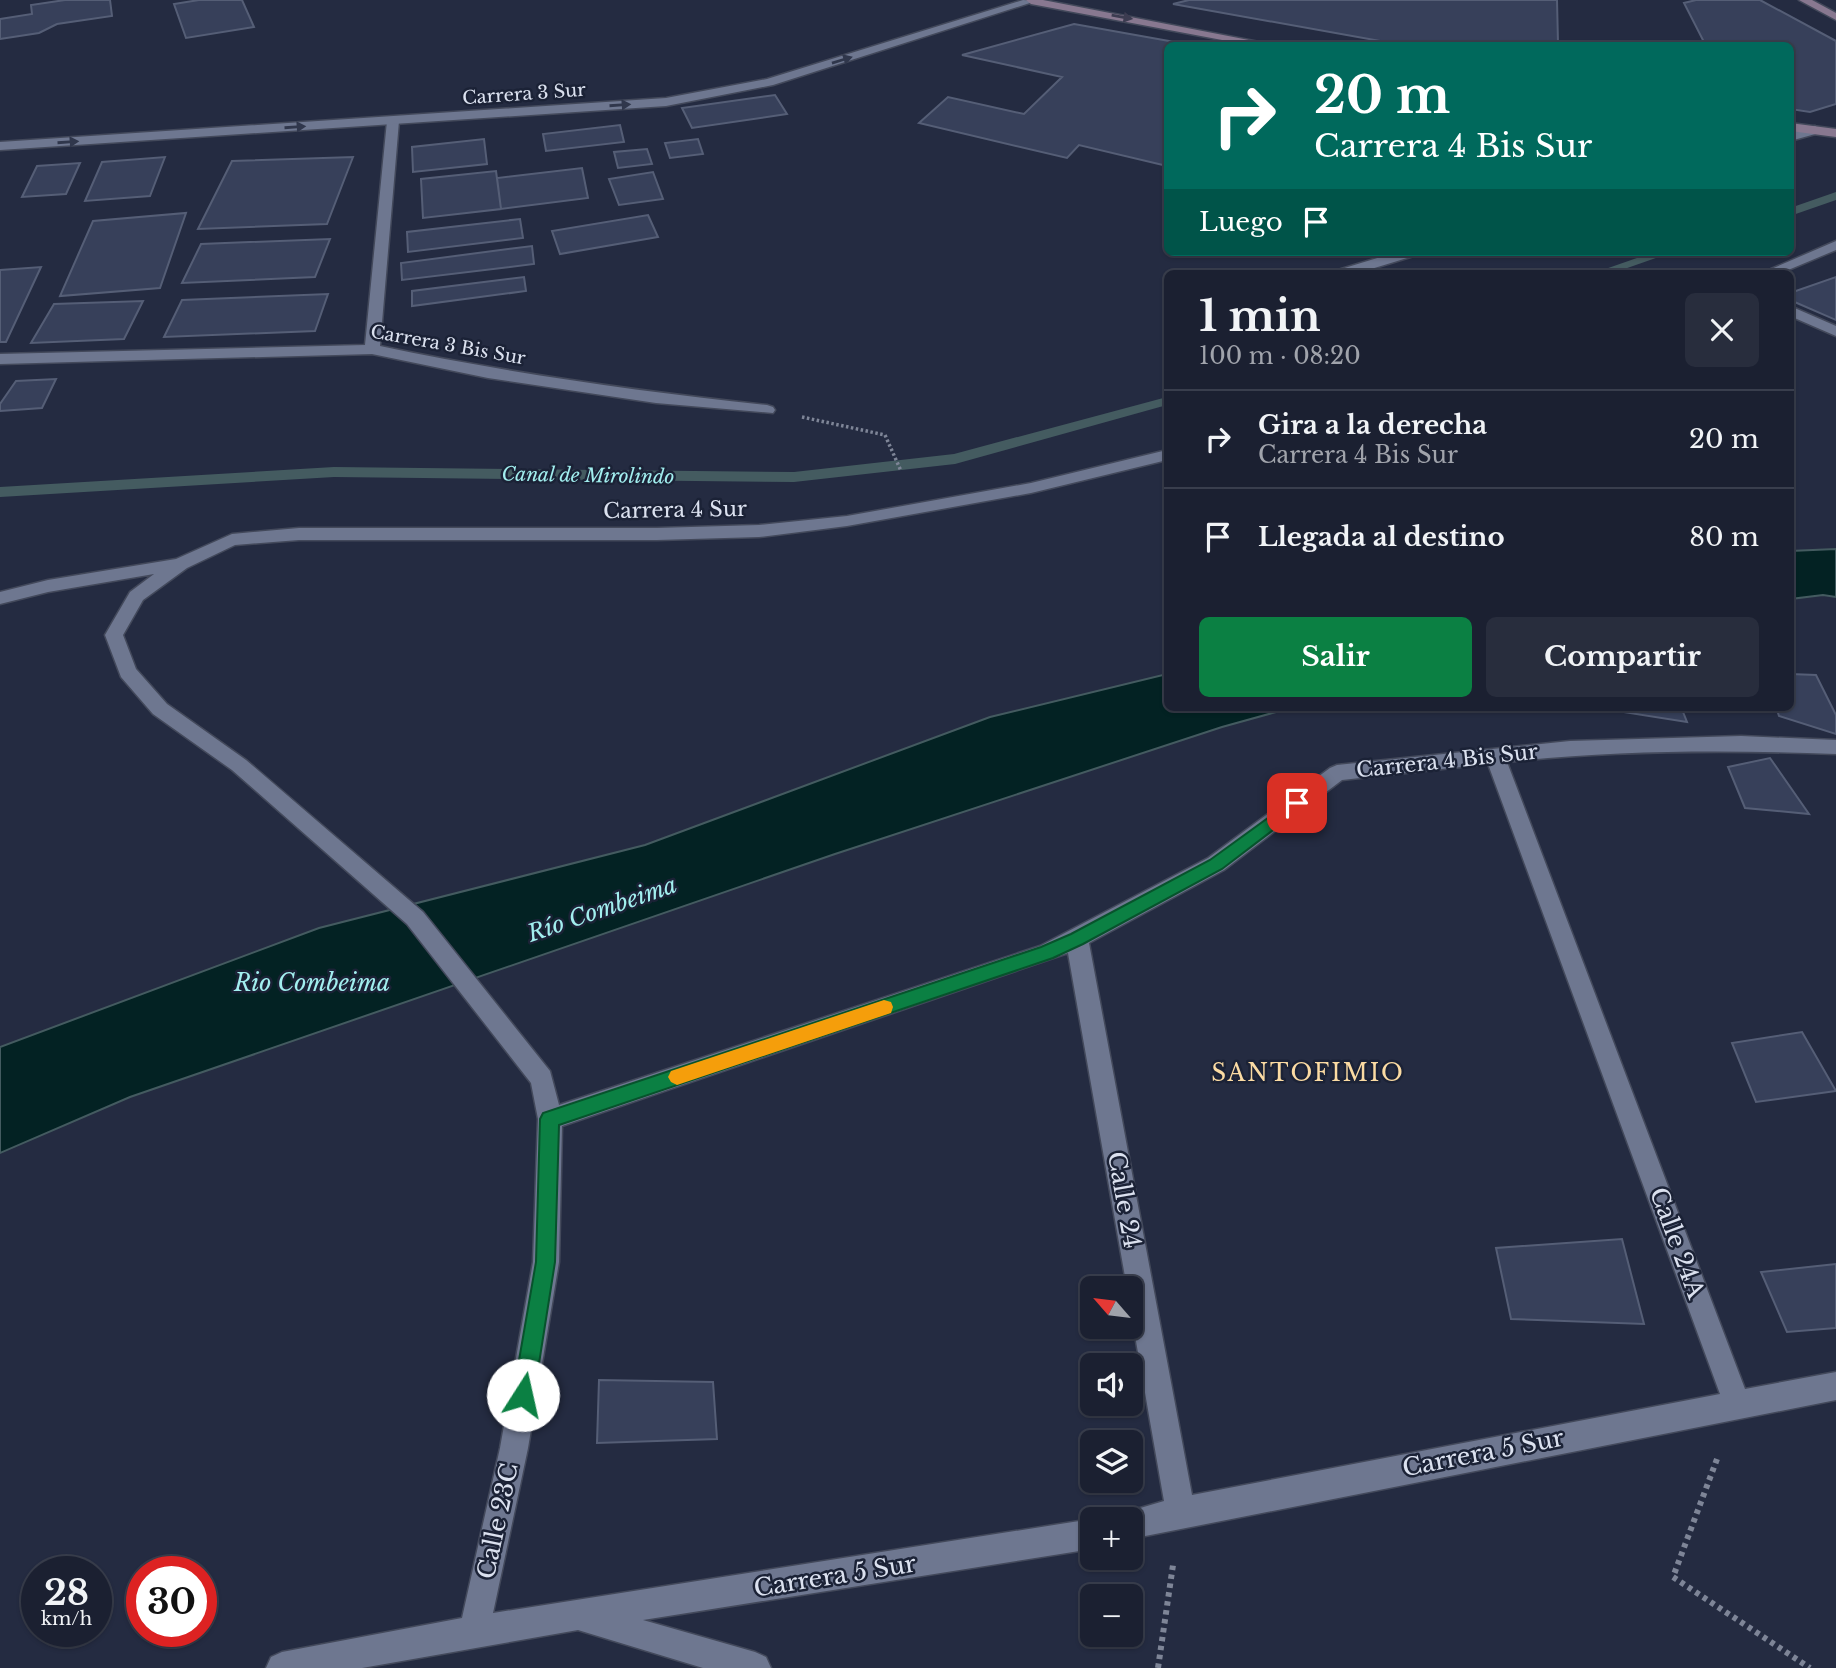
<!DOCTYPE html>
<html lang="es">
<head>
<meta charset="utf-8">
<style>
	body { margin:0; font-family:"Libre Baskerville",serif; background:#282d3d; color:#f1f3f6; height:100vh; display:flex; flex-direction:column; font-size:26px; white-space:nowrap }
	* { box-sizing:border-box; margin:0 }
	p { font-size:23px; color:#a0a3ab }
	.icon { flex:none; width:38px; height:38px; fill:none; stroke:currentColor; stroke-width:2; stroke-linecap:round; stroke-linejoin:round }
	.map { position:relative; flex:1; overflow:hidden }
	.drawer { position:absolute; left:1164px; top:270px; width:630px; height:441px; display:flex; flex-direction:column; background:#1b2031; border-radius:10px; box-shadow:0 2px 5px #0004,0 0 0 2px #393e4d }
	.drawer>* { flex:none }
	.guide { position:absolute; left:1164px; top:42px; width:630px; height:214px; border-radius:10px; box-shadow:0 2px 5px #0004,0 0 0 2px #393e4d; background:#00695c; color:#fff; overflow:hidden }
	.needle { width:46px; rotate:298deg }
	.buttons { position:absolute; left:1080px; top:1276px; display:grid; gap:14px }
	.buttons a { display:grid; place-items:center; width:63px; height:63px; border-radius:10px; background:#1b2031; box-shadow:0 2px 5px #0004,0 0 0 2px #393e4d; font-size:35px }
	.speed { position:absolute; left:21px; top:1556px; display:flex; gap:14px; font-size:35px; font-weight:700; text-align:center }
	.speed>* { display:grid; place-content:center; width:91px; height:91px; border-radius:50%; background:#1b2031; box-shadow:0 2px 5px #0004,0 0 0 2px #393e4d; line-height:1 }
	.speed small { font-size:18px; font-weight:400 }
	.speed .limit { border:10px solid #d22; background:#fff; color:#111 }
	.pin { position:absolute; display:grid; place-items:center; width:60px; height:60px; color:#fff; margin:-30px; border-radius:14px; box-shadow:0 4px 10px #0006 }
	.me { position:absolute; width:77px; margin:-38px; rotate:10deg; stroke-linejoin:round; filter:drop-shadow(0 0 5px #0008) }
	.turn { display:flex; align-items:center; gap:24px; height:147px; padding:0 35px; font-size:32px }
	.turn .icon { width:91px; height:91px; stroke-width:2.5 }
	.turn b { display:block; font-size:49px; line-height:60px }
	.then { display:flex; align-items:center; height:66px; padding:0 35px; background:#0003; gap:14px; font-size:26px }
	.round { display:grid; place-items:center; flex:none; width:74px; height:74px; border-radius:10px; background:#282d3d }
	.headline { display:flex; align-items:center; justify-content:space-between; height:119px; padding:0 35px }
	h1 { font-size:42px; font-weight:800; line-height:52px }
	.button { display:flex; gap:14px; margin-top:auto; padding:14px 35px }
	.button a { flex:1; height:80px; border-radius:10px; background:#0b8043; color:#fff; font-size:28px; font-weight:800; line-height:80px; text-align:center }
	.button a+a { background:#282d3d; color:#f1f3f6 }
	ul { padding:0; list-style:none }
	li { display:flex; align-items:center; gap:21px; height:98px; padding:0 35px; border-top:2px solid #393e4d }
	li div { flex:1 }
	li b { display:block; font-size:26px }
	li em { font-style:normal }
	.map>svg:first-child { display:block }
	.water { fill:#032223; stroke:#445b60; stroke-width:2 }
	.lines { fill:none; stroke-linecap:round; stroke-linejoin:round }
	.stream { fill:#445b60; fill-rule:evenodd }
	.building { fill:#37405a; stroke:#555e76; stroke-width:2 }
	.minor-casing { stroke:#43495b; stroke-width:3 }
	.tertiary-casing { stroke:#43495b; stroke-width:3 }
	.secondary-casing { stroke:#43495b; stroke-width:3 }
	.path-far1 { stroke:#7e8597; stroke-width:3.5; stroke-dasharray:2.5 2.5; stroke-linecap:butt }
	.path { stroke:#7e8597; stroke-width:6; stroke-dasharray:4.5 4.5; stroke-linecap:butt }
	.minor { fill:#6e7790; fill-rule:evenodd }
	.tertiary { fill:#6e7790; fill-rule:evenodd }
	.secondary { fill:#887890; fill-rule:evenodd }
	.oneway { fill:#3c3c51 }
	.oneway2 { fill:#30374c }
	.route { fill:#0b8043; stroke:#07532c; stroke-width:2 }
	.slow { fill:#f59e0b }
	.labels { text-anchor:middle; stroke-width:5; stroke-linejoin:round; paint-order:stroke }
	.far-street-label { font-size:18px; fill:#dbe1ef; stroke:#1b2236 }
	.far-water-label { font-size:19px; font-style:italic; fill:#a2efef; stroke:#1b2236 }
	.street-label { font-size:21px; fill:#dbe1ef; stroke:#1b2236 }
	.water-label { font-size:23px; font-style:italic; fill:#a2efef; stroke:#1b2236 }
	.neighbourhood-label { font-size:23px; letter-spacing:2px; fill:#fbdba3; stroke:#1b2236 }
	.near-street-label { font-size:24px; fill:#dbe1ef; stroke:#1b2236 }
</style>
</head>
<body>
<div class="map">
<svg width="1836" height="1668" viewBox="0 0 1836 1668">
	<rect width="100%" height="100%" fill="#242b41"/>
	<path class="water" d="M1836,549v48l-13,-2 -33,4v-48z
		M1167,674v33h127l-72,20 -387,127 -705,243 -130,56v-106l319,-119 326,-83 345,-128z"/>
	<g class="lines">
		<path class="stream" d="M1836,192v8l-46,16v-8z
			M1654,252h19l-60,21h-19z
			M1167,397v8l-212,59 -161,18 -460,-5 -334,20v-10l334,-20 460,5 160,-18z"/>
	</g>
	<path class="building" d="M65,0h45l2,16 -55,8 -18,9 -39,6v-20l32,-5 -1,-9z
		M199,0h43l12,27 -68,11 -12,-34z
		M1189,0h368l1,43 15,3h-165l-235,-42z
		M1696,0h64l76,41v63l-26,8 -20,-3v-63h-84l-22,-43z
		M1074,24l123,22h-30v120l-88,-21 -12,13 -148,-35 29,-26 76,17 38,-37 -100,-22z
		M775,95l12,19 -95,14 -10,-20z
		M620,125l4,17 -78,9 -3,-17z
		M484,139l3,25 -74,8 -1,-25z
		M698,139l5,15 -33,4 -5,-15z
		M647,149l5,15 -34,4 -4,-16z
		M165,157l-15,39 -65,5 17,-39z
		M353,157l-26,67 -129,5 34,-68z
		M80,163l-14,31 -44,3 15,-31z
		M582,168l6,30 -87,11 -4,-31z
		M496,171l5,38 -78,9 -2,-39z
		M653,172l10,27 -44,6 -10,-26z
		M186,213l-26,75 -100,8 33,-75z
		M648,215l10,22 -98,17 -8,-23z
		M520,219l3,19 -115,14 -1,-20z
		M330,239l-15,38 -133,6 19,-39z
		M532,246l2,18 -132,16 -1,-17z
		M41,267l-35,75h-6v-72z
		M524,277l2,14 -114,15v-15z
		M1836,277v43l-46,-20v-7z
		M328,294l-13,37 -151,6 18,-37z
		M143,301l-19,38 -93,4 23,-39z
		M56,379l-14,29 -42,3v-7l16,-23z
		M1790,674l26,1 20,40v19l-57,-18 -3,-9h14z
		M1604,707h77l6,15 -83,-13z
		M1770,758l39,56 -64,-6 -17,-41z
		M1802,1032l34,59 -80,11 -24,-59z
		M1622,1239l22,85 -133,-5 -15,-71z
		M1836,1264v64l-49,4 -26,-60z
		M599,1380l114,2 4,57 -120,4z"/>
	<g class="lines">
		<g class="minor-casing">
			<path id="minor" d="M393,117l6,4 -19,225c128,27 257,45 387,59l6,2 2,3 -2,3 -117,-10 -168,-25 -116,-24 -372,10v-10l365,-9 22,-224z
				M1815,126l6,4 -2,3 -29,8v-8z
				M1836,241v9l-55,23h-19z
				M1397,252h22l-2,3 -59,18h-22l2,-3z
				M1790,306l46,20v10l-46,-20z
				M1167,450v10l-136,33 -184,33 -88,11 -102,3h-358l-64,5 -48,23 -44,32 -20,35 13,34 31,35 79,56 177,152 127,159 9,34 481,-159 168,-88 122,-90 7,-3 233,-24 171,-5 95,4v14c-110,-4 -219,-4 -329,8l238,627 91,-17v28l-706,139v-20h-13l3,-5 44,-13 -34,-194v-19h-3l-59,-335 -506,173 -3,136 -31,186 -35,165 599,-94v30l-449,71 112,32 11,5 5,11h-68l-125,-38 -216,38h-96l5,-11 11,-5 180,-34 38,-170 33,-186 5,-143 -7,-36 -124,-159 -175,-154 -79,-56 -32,-37 -16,-42 25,-43 24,-18 -106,18 -48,12v-12l48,-12 128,-21 56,-25 67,-6h358l102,-3 88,-9 184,-33zM1488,764l232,630 -528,101 -103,-552 135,-73 118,-90z"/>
		</g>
		<g class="tertiary-casing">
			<path id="tertiary" d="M1023,0l13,1 -263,84 -107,21 -666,44v-8l666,-44 101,-19z"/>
		</g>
		<g class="secondary-casing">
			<path id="secondary" d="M1026,0h17l237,46h-26l-223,-42z
				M1799,0h13l24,13v7z
				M1790,123l46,6v8l-46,-6z"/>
		</g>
		<path class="path-far1" d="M802,417l83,18 16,36"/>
		<path class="path" d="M1717,1459l-44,118 137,91
			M1158,1668l15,-103"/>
		<use href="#minor" class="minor"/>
		<use href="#tertiary" class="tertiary"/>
		<use href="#secondary" class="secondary"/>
	</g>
	<defs><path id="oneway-solid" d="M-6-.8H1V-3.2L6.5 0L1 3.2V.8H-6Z" transform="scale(1.75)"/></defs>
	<use class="oneway" href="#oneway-solid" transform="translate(1122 17) rotate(10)"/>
	<g class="oneway2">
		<use href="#oneway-solid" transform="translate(842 60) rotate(-17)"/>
		<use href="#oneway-solid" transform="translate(620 105) rotate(-4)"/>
		<use href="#oneway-solid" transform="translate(295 127) rotate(-4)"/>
		<use href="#oneway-solid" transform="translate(68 142) rotate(-4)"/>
	</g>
	<path class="route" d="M1297,797l5,2 2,4 -2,5 -80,61 -139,75 -30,14 -494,167 -4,137 -21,133 -3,7 -8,3 -7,-3 -3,-7 23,-133 4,-143 3,-6 498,-166 30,-13 139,-74z"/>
	<path class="slow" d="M884,1000l7,2 2,5 -2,6 -214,72 -6,-3 -3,-5 3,-6z"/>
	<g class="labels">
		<g class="far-street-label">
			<text transform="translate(524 94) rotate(-4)" y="6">Carrera 3 Sur</text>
			<text transform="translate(448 345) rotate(10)" y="6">Carrera 3 Bis Sur</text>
		</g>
		<g class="far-water-label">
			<text transform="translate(588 475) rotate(1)" y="7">Canal de Mirolindo</text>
		</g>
		<g class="street-label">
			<text transform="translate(675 510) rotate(-1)" y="7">Carrera 4 Sur</text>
			<text transform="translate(1447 761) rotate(-6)" y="7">Carrera 4 Bis Sur</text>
		</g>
		<g class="water-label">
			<text transform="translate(602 909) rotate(-19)" y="8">Río Combeima</text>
			<text x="312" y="991">Rio Combeima</text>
		</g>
		<g class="neighbourhood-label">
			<text x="1308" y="1081">SANTOFIMIO</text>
		</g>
		<g class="near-street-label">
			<text transform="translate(1124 1200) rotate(80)" y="8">Calle 24</text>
			<text transform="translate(1677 1243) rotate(70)" y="8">Calle 24A</text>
			<text transform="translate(1483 1453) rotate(-11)" y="8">Carrera 5 Sur</text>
			<text transform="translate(498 1521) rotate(-78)" y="8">Calle 23C</text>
			<text transform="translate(835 1576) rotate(-9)" y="8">Carrera 5 Sur</text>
		</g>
	</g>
</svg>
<div class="buttons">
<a><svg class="needle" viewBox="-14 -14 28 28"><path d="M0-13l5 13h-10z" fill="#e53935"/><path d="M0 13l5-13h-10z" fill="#a0a3ab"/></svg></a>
<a><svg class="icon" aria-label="sound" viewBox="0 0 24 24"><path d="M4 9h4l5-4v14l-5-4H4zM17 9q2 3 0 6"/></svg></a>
<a><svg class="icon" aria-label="layers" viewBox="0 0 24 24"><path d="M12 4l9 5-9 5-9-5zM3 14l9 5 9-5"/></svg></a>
<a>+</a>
<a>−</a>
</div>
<div class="speed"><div>28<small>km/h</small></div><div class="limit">30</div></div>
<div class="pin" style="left:1297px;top:803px;background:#d93025"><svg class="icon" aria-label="arrive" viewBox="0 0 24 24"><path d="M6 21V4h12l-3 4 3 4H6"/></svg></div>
<svg class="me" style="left:523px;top:1395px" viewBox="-20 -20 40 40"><circle r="19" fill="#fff"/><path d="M0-13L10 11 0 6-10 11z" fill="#0b8043"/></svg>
<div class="guide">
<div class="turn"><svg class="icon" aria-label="right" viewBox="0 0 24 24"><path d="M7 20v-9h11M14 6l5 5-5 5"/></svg><div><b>20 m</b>Carrera 4 Bis Sur</div></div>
<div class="then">Luego<svg class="icon" aria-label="arrive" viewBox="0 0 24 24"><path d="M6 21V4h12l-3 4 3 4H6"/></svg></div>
</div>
<section class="drawer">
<div class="headline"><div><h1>1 min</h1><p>100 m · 08:20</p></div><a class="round"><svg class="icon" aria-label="close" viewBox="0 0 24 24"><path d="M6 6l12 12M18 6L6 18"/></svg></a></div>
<ul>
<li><svg class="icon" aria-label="right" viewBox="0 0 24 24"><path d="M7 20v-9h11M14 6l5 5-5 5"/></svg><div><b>Gira a la derecha</b><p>Carrera 4 Bis Sur</p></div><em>20 m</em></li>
<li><svg class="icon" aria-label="arrive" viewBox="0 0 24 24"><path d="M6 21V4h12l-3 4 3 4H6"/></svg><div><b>Llegada al destino</b></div><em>80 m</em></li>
</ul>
<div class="button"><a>Salir</a><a>Compartir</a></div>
</section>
</div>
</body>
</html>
